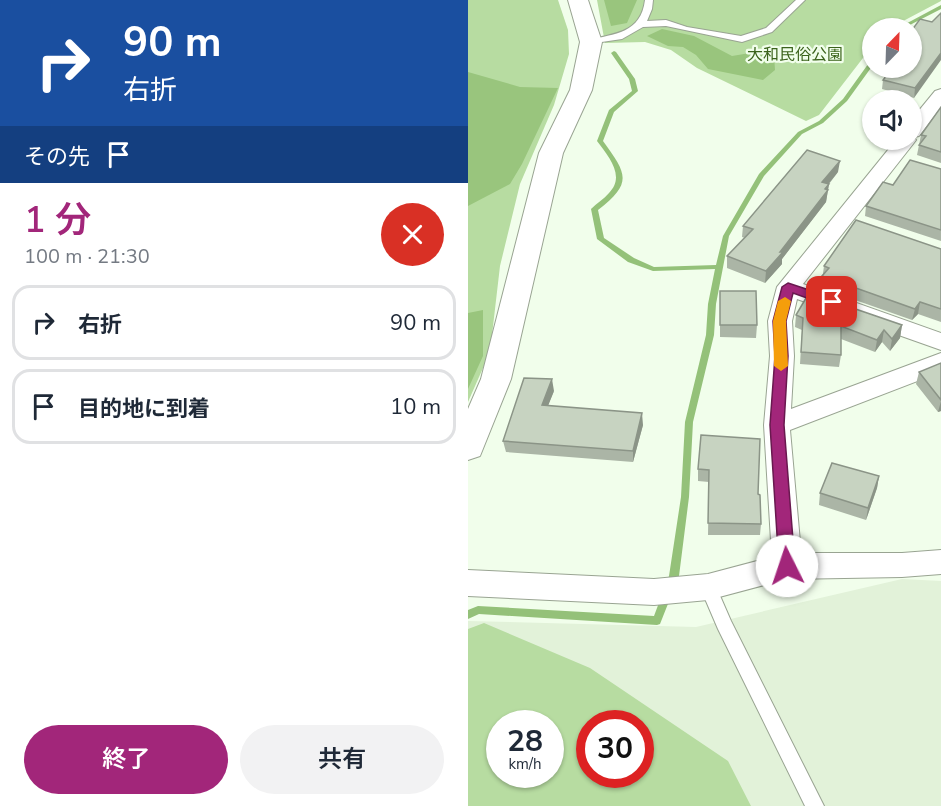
<!DOCTYPE html>
<html lang="ja">
<head>
<meta charset="utf-8">
<style>
	body { margin:0; font-family:"Nunito Sans","Noto Sans JP",sans-serif; background:#f2f2f3; color:#1f2937; height:100vh; display:flex; flex-direction:column; font-size:22px; white-space:nowrap }
	* { box-sizing:border-box; margin:0 }
	p { font-size:20px; color:#747a83 }
	.icon { flex:none; width:33px; height:33px; fill:none; stroke:currentColor; stroke-width:2; stroke-linecap:round; stroke-linejoin:round }
	.map { position:relative; flex:1; overflow:hidden }
	.drawer { display:flex; flex-direction:column; background:#fff; width:468px }
	.drawer>* { flex:none }
	.top-card { background:#1a4fa0; color:#fff; overflow:hidden }
	.needle { width:39px; rotate:23deg }
	.tools { position:absolute; left:394px; top:18px; display:grid; gap:12px }
	.tools a { display:grid; place-items:center; width:60px; height:60px; border-radius:50%; background:#fff; box-shadow:0 2px 4px #0004; font-size:30px }
	.speed { position:absolute; left:18px; top:710px; display:flex; gap:12px; font-size:30px; font-weight:700; text-align:center }
	.speed>* { display:grid; place-content:center; width:78px; height:78px; border-radius:50%; background:#fff; box-shadow:0 2px 4px #0004; line-height:1 }
	.speed small { font-size:15px; font-weight:400 }
	.speed .limit { border:9px solid #d22; background:#fff; color:#111 }
	.pin { position:absolute; display:grid; place-items:center; width:51px; height:51px; color:#fff; margin:-26px; border-radius:12px; box-shadow:0 3px 9px #0006 }
	.me { position:absolute; width:66px; margin:-33px; rotate:356deg; stroke-linejoin:round; filter:drop-shadow(0 0 4px #0008) }
	.turn { display:flex; align-items:center; gap:21px; height:126px; padding:0 24px; font-size:27px }
	.turn .icon { width:78px; height:78px; stroke-width:2.5 }
	.turn b { display:block; font-size:42px; line-height:51px }
	.then { display:flex; align-items:center; height:57px; padding:0 24px; background:#0003; gap:12px; font-size:22px }
	.round { display:grid; place-items:center; flex:none; width:63px; height:63px; border-radius:32px; background:#f2f2f3 }
	.overview { display:flex; align-items:center; justify-content:space-between; height:102px; padding:0 24px }
	h1 { font-size:36px; font-weight:600; line-height:45px; color:#a2267a }
	.button { display:flex; gap:12px; margin-top:auto; padding:12px 24px }
	.button a { flex:1; height:69px; border-radius:36px; background:#a2267a; color:#fff; font-size:24px; font-weight:600; line-height:69px; text-align:center }
	.button a+a { background:#f2f2f3; color:#1f2937 }
	ul { padding:0; list-style:none }
	li { display:flex; align-items:center; gap:18px; height:75px; margin:0 12px 9px; padding:0 12px; border:3px solid #e0e1e3; border-radius:18px }
	li div { flex:1 }
	li b { display:block; font-size:22px }
	li em { font-style:normal }
	main { display:flex; flex:1; min-height:0 }
	.map>svg:first-child { display:block }
	.built { fill:#e2f2d9; fill-rule:evenodd }
	.green { fill:#b7dca1; fill-rule:evenodd }
	.forest { fill:#99c57d }
	.lines { fill:none; stroke-linecap:round; stroke-linejoin:round }
	.stream { fill:#94c179; fill-rule:evenodd }
	.service-casing { stroke:#99a492; stroke-width:2 }
	.minor-casing { stroke:#99a492; stroke-width:2 }
	.tertiary-casing { stroke:#99a492; stroke-width:2 }
	.service { fill:#fff; fill-rule:evenodd }
	.minor { fill:#fff; fill-rule:evenodd }
	.tertiary { fill:#fff; fill-rule:evenodd }
	.wall { fill:#abb5a6 }
	.shaded-wall { fill:#8b9487 }
	.building { fill:#c7d3c1; stroke:#8b9487; stroke-width:1.5 }
	.route { fill:#a2267a; stroke:#69194f; stroke-width:1.5 }
	.slow { fill:#f59e0b }
	.labels { text-anchor:middle; stroke-width:4.5; stroke-linejoin:round; paint-order:stroke }
	.far-park-label { font-size:16px; fill:#3b631b; stroke:#f1feeb }
</style>
</head>
<body>
<main>
<section class="drawer">
<div class="top-card">
<div class="turn"><svg class="icon" aria-label="right" viewBox="0 0 24 24"><path d="M7 20v-9h11M14 6l5 5-5 5"/></svg><div><b>90 m</b>右折</div></div>
<div class="then">その先<svg class="icon" aria-label="arrive" viewBox="0 0 24 24"><path d="M6 21V4h12l-3 4 3 4H6"/></svg></div>
</div>
<div class="overview"><div><h1>1 分</h1><p>100 m · 21:30</p></div><a class="round" style="background:#d93025;color:#fff"><svg class="icon" aria-label="close" viewBox="0 0 24 24"><path d="M6 6l12 12M18 6L6 18"/></svg></a></div>
<ul>
<li><svg class="icon" aria-label="right" viewBox="0 0 24 24"><path d="M7 20v-9h11M14 6l5 5-5 5"/></svg><div><b>右折</b></div><em>90 m</em></li>
<li><svg class="icon" aria-label="arrive" viewBox="0 0 24 24"><path d="M6 21V4h12l-3 4 3 4H6"/></svg><div><b>目的地に到着</b></div><em>10 m</em></li>
</ul>
<div class="button"><a>終了</a><a>共有</a></div>
</section>
<div class="map">
<svg width="473" height="806" viewBox="0 0 473 806">
	<rect width="100%" height="100%" fill="#f1feeb"/>
	<path class="built" d="M434,579l39,2v225h-473v-185l228,6zM32,723h50v51h-50zM122,723h50v51h-50z"/>
	<path class="green" d="M0,0h90l10,30 1,24 -15,51 -34,79 -20,82 -10,86 -22,50z
		M129,0h344v1l-51,27h-17v17l-54,70 -13,6 -109,-53 -26,-18 -26,-8 -40,1z
		M16,623l106,45 138,93 23,45h-283v-177zM32,723h50v51h-50zM122,723h50v51h-50z"/>
	<path class="forest" d="M136,0h33l-10,23 -16,3z
		M194,29l32,7 38,20 24,-4 18,3 1,15 -12,10 -55,-11 -12,-14 -13,-8 -15,-1 -21,-10z
		M0,72l52,15 38,1 -36,76 -12,20 -42,22z
		M15,310v46l-15,33v-76z"/>
	<g class="lines">
		<path class="stream" d="M473,5v4l-37,19h-6z
			M146,51l2,1 19,27 3,12 -24,21 -11,29c24,33 30,42 -5,69l6,28 30,20 20,9 62,-2 7,-29 36,-62 39,-42 21,-11 24,-22 28,-39 2,-1v6l-26,36 -24,22 -21,11 -38,42 -35,60 -13,68 -2,31 -21,87 -4,75 -10,79 -19,48 -3,1 -178,-11 -11,5v-9l10,-4 176,10 15,-40 12,-79 4,-75 21,-87 2,-31 7,-35 -62,2 -25,-9 -31,-23 -6,-30c6,-6 13,-10 18,-16 17,-17 -1,-37 -12,-52l12,-31 23,-19 -3,-12 -18,-26z"/>
		<g class="service-casing">
			<path id="service" d="M177,0h8l-1,9 -5,12 19,-1 21,7 54,9 25,-8 30,-28h9l-33,32 -30,10 -76,-16 -23,1 -21,12 -34,5v-4c27,-6 53,-7 57,-40z
				M240,580l6,2 17,39 93,185h-19l-87,-177 -18,-42 2,-5z"/>
		</g>
		<g class="minor-casing">
			<path id="minor" d="M473,89v18l-22,29 -5,1 2,3 -3,4 -110,140 138,49v17l-144,-51 -5,22 2,35 -3,53 150,-56v19l-151,58 11,123h101l39,-3v24l-39,3 -115,2 -79,21 -54,5 -186,-9v-26l186,9 54,-5 64,-17 -8,-132 6,-69 -2,-35 9,-34 119,-147h16v-21l23,-28z"/>
		</g>
		<g class="tertiary-casing">
			<path id="tertiary" d="M100,0h20l14,42 -10,48 -29,63 -52,226 -31,77 -12,4v-51l13,-30 58,-226 31,-63 10,-48z"/>
		</g>
		<use href="#service" class="service"/>
		<use href="#minor" class="minor"/>
		<use href="#tertiary" class="tertiary"/>
	</g>
	<path class="wall" d="M464,22l-18,76 -32,-9 1,-9 4,-6 -4,-1 1,-5h28z
		M473,107v56l-24,-8 4,-20z
		M473,169v72l-76,-25 1,-10 27,-21z
		M370,172l-9,12 -3,18 -44,57v5l-17,19 -38,-15v-12l18,-18 -3,-1 1,-11z
		M473,249v73l-23,-8 -6,6 -91,-32 3,-22z
		M252,291l37,34 -1,13 -36,-1z
		M328,315l106,10 -2,13 -10,13 -8,-9 -7,10 -34,-13v16l-2,12 -39,-3 2,-34 -7,-3z
		M473,363v48l-3,1 -22,-28 3,-12z
		M86,391l-6,14 95,20 -10,37 -127,-10 -3,-11z
		M233,435l57,59 3,30 -1,11h-52l1,-53 -11,-1v-12z
		M411,476l-2,12 -11,32 -47,-15 1,-12z"/>
	<path class="shaded-wall" d="M473,53v7l-27,38 1,-10z
		M372,161l-2,11 -17,21 1,-11z
		M361,184l-3,18 -44,57v5l-17,19 1,-12z
		M452,302l-2,12 -6,6 3,-11z
		M434,325l-2,13 -10,13 2,-12z
		M416,330l-2,12 -7,10 2,-12z
		M84,379l2,12 -10,25 -2,-11z
		M473,401v10l-3,1z
		M174,413l1,12 -10,37v-11z
		M411,476l-2,12 -11,32 2,-12z"/>
	<path class="building" d="M473,13v40l-26,35 -32,-8 10,-12h19v-38l8,-11 12,3z
		M473,107v45l-22,-7 7,-9 -5,-1z
		M339,150l33,11 -18,21 7,2 -4,5 3,1 -48,62h3l-17,19 -39,-15 26,-27 -10,-3z
		M442,160l31,9v61l-75,-24 17,-24 10,3z
		M388,220l85,29v60l-21,-7 -5,7 -93,-33 7,-8 -5,-2z
		M252,291h36l1,34h-37z
		M341,293l93,32 -10,14 -8,-9 -7,10 -36,-14v29l-40,-3 2,-34 -7,-3z
		M473,363v37l-22,-28z
		M56,378l28,1 -10,26 100,8 -9,38 -130,-10z
		M233,435l59,4 -2,55 2,1 1,29 -53,-1 1,-53 -11,-1z
		M364,463l47,13 -11,32 -48,-15z"/>
	<path class="route" d="M320,283l48,16 2,3 -6,5 -39,-14 -7,28 2,35 -4,69 11,141 -2,5 -6,1 -5,-1 -3,-5 -9,-141 5,-69 -2,-35 9,-34z"/>
	<path class="slow" d="M317,297l6,4 -5,20 2,45 -7,5 -7,-5 -1,-45 5,-20z"/>
	<g class="labels">
		<g class="far-park-label">
			<text x="327" y="60">大和民俗公園</text>
		</g>
	</g>
</svg>
<div class="tools">
<a><svg class="needle" viewBox="-14 -14 28 28"><path d="M0-13l5 13h-10z" fill="#e53935"/><path d="M0 13l5-13h-10z" fill="#747a83"/></svg></a>
<a><svg class="icon" aria-label="sound" viewBox="0 0 24 24"><path d="M4 9h4l5-4v14l-5-4H4zM17 9q2 3 0 6"/></svg></a>
</div>
<div class="speed"><div>28<small>km/h</small></div><div class="limit">30</div></div>
<div class="pin" style="left:364px;top:302px;background:#d93025"><svg class="icon" aria-label="arrive" viewBox="0 0 24 24"><path d="M6 21V4h12l-3 4 3 4H6"/></svg></div>
<svg class="me" style="left:319px;top:566px" viewBox="-20 -20 40 40"><circle r="19" fill="#fff"/><path d="M0-13L10 11 0 6-10 11z" fill="#a2267a"/></svg>
</div>
</main>
</body>
</html>
